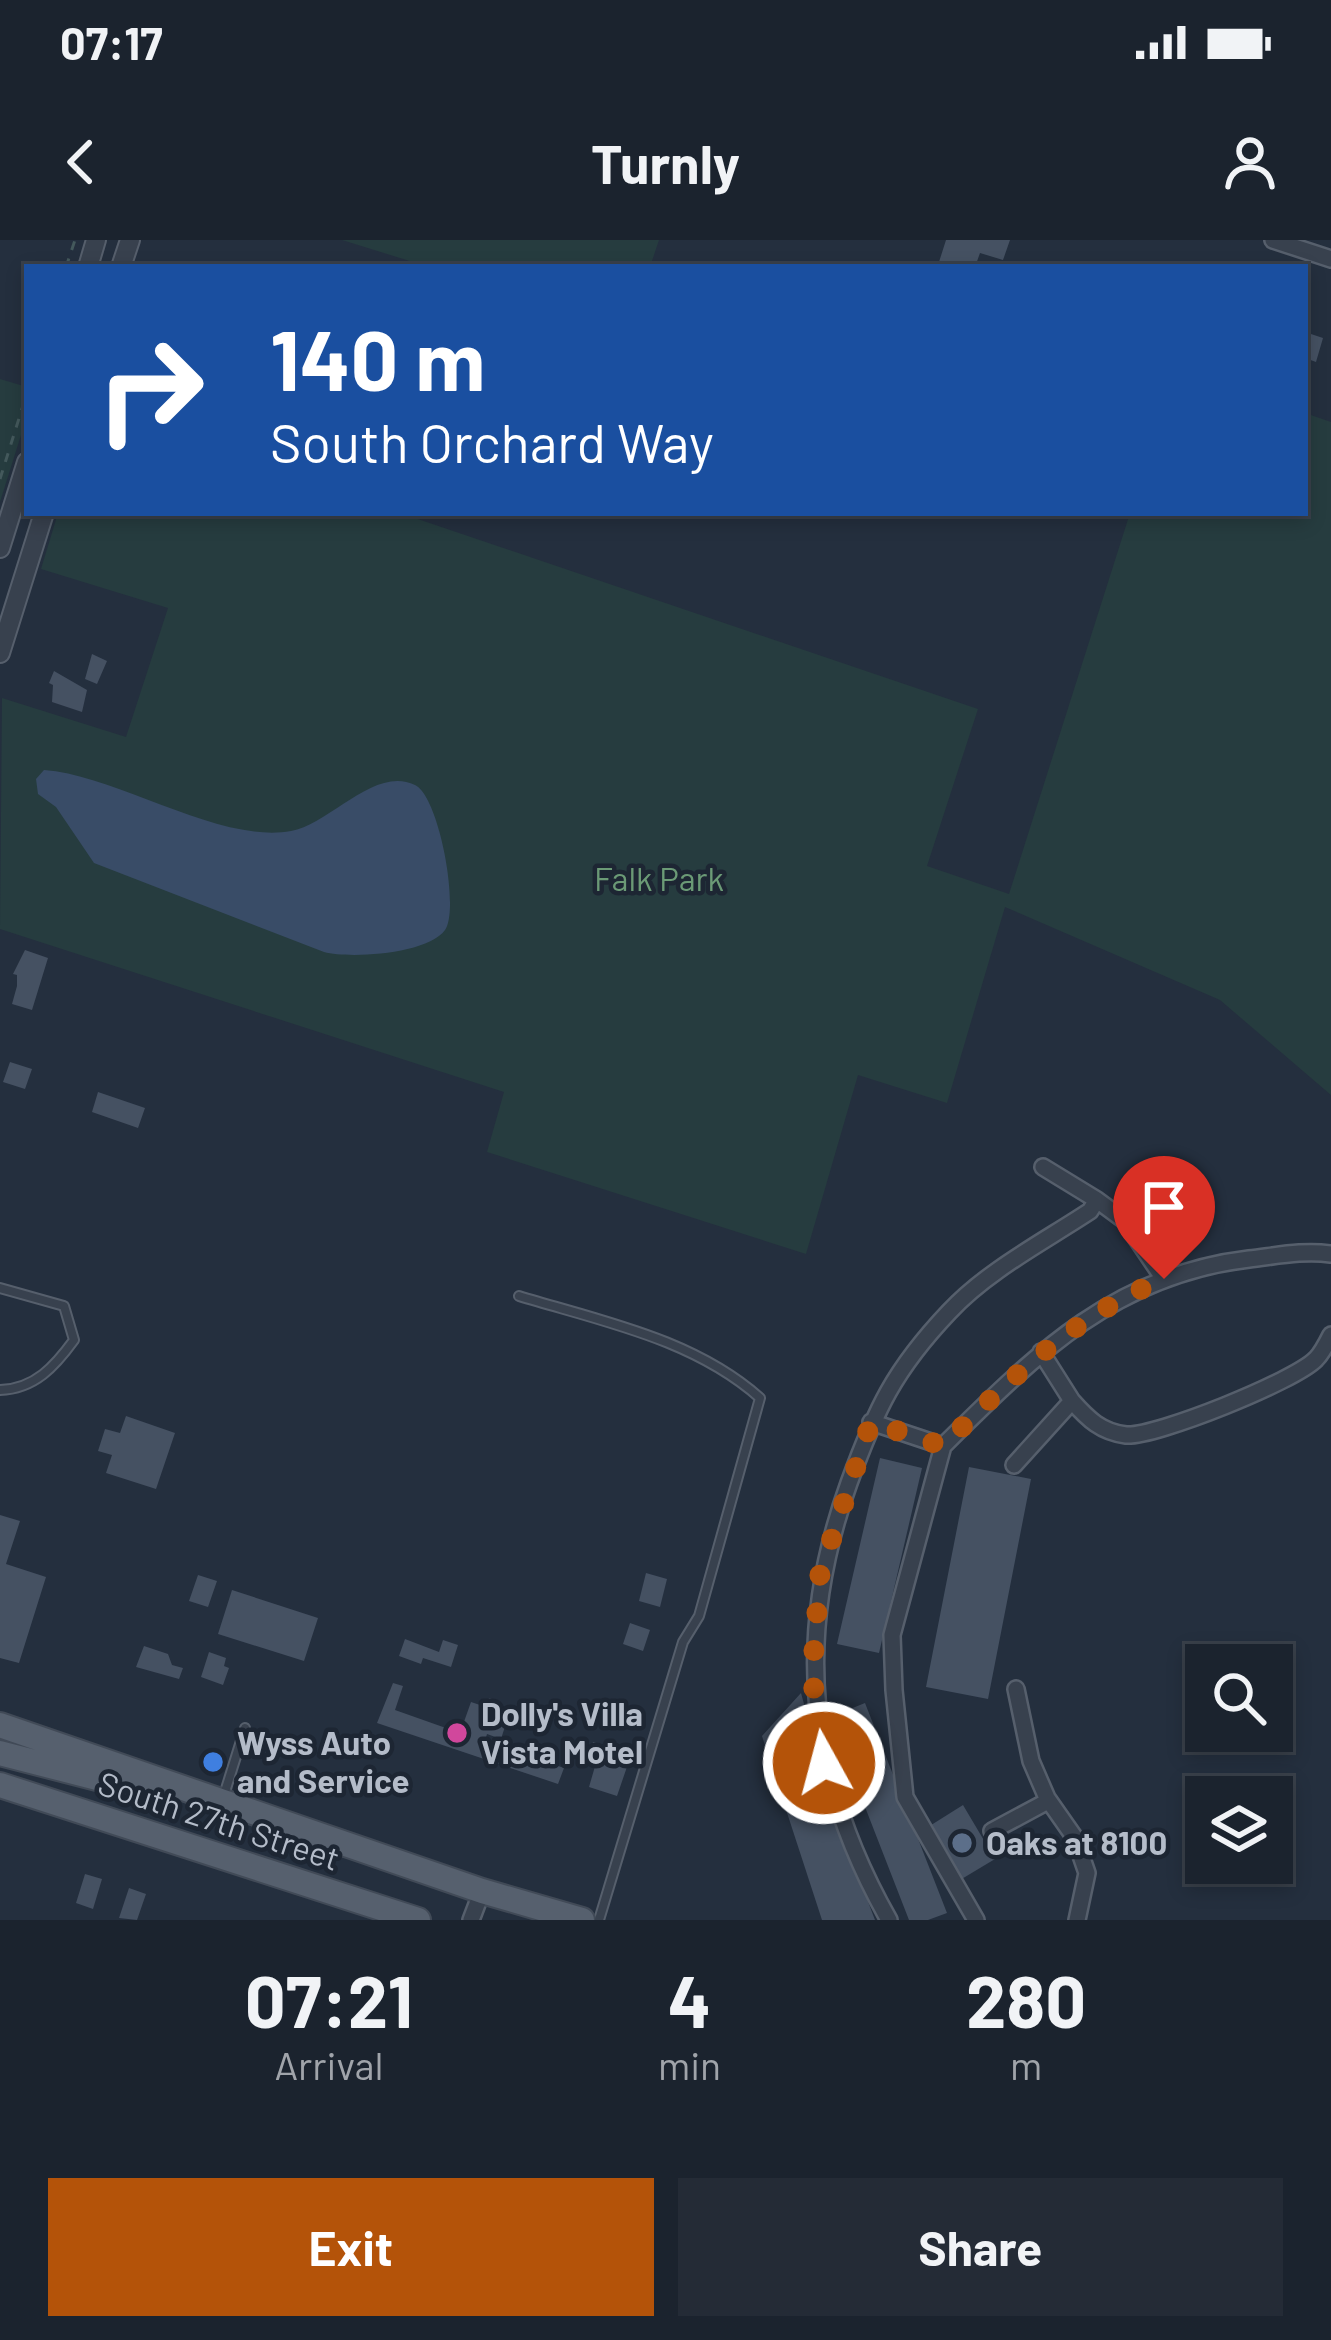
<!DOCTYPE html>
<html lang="en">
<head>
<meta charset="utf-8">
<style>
	body { margin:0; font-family:Barlow,sans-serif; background:#242b36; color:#f1f3f6; height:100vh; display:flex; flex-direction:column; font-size:45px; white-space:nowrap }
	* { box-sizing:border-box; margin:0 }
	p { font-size:39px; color:#a0a4aa }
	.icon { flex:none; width:66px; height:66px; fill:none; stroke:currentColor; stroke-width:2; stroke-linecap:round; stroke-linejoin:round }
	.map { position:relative; height:1680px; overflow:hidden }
	.side { display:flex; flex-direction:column; background:#1b232e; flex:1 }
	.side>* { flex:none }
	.top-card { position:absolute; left:24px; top:24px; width:1284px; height:252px; border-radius:0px; box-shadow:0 6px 18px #0003,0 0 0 3px #39404a; background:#1a4fa0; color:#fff; overflow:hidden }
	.fabs { position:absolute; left:1185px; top:1404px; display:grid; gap:24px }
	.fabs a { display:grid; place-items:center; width:108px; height:108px; border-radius:0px; background:#1b232e; box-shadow:0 6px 18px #0003,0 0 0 3px #39404a; font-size:60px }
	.pin { position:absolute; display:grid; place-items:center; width:102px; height:102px; color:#fff; margin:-123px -51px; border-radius:50% 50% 50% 0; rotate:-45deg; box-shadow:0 0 12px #0007 }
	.pin .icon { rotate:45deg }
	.me { position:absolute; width:132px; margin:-66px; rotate:353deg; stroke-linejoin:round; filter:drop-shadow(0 0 9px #0008) }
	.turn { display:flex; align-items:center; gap:42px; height:252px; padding:0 48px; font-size:54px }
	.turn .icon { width:156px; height:156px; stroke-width:2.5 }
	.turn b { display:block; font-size:84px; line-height:102px }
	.eta { display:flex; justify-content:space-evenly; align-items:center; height:204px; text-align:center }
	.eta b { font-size:72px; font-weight:700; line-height:84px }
	.cta { display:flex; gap:24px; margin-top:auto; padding:24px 48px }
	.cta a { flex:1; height:138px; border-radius:0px; background:#b45309; color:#fff; font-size:48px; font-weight:700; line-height:138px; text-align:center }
	.cta a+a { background:#242b36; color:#f1f3f6 }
	.status { display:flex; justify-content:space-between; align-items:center; height:84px; padding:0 60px; background:#1b232e; direction:ltr }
	.status svg { height:33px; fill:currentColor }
	header { display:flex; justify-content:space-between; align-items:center; height:156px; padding:0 48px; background:#1b232e; font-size:54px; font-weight:700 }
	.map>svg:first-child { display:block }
	.green { fill:#263c3f }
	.water { fill:#394c67 }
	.building { fill:#455162 }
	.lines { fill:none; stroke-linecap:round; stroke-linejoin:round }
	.service-casing { stroke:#565f6c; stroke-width:12 }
	.minor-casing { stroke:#565f6c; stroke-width:20 }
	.tertiary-casing { stroke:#565f6c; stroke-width:22 }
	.primary-casing { stroke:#414a57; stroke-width:28 }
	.path { stroke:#44595c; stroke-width:3; stroke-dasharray:9 9; stroke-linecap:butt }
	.service { stroke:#38414e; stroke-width:8 }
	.minor { stroke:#38414e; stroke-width:15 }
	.tertiary { stroke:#38414e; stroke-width:18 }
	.primary { stroke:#56606e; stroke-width:24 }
	.route { stroke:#b45309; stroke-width:21; stroke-dasharray:0 37.8 }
	.hotel-dot { fill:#d1479c; stroke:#1d2633; stroke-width:4.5 }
	.shop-dot { fill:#3f7fe0; stroke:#1d2633; stroke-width:4.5 }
	.service-dot { fill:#5c6f8a; stroke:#1d2633; stroke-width:4.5 }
	.labels { text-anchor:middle; stroke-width:9; stroke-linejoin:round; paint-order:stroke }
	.park-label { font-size:33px; fill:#6b9a76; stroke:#1d2633 }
	.poi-label { font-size:33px; font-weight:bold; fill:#b4bcc9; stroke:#1d2633; text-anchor:start }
	.street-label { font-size:33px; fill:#b4bcc9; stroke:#1d2633 }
</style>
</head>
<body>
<div class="status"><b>07:17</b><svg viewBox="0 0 49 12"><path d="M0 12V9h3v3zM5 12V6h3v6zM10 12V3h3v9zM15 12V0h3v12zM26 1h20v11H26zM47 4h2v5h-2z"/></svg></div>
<header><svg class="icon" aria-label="back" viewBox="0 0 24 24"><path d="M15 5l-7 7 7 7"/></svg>Turnly<svg class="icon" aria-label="person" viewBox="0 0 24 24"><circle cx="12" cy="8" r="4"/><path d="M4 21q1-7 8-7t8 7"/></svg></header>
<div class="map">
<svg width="1331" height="1680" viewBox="0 0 1331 1680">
	<rect width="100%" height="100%" fill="#242f3e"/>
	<path class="green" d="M342,0h317l-9,27h-221z
		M0,139l27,8v29l-27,86z
		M1305,173l26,9v673l-111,-95 -215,-93 -58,196 -89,-28 -52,179 -319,-102 17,-60 -504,-163 2,-231 124,39 42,-129 -127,-39 17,-56h342l578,196 -51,157 82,28 121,-381h175z"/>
	<path class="water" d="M44,530c73,5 175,74 247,61 39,-7 84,-66 124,-46 24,11 45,124 30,145 -17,24 -95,29 -121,22l-230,-89 -38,-56 -18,-13 -2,-15z"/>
	<path class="building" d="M946,0h64l-7,20 -23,-7 -5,14 -36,-5z
		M1305,92l18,6 -7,24 -11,-4z
		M92,414l15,7 -10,23 -12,-5z
		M54,431l33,19 -5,22 -30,-10 1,-17 -4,-2z
		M25,710l23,8 -16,52 -20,-6 5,-18v-11l-4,-1z
		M10,822l22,7 -7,20 -22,-7z
		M98,852l47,16 -7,20 -46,-16z
		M126,1176l49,17 -19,56 -50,-16 6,-18 -14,-4 7,-22 15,4z
		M880,1218l42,10 -43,185 -42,-9z
		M969,1227l62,12 -43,220 -62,-12z
		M0,1275l20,6 -14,43 40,13 -27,86 -19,-5z
		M646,1333l21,6 -7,28 -21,-6z
		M198,1335l19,6 -9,26 -19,-6z
		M232,1350l86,28 -14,43 -86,-27z
		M630,1383l20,7 -7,21 -20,-7z
		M405,1399l34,13 4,-12 15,5 -7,22 -28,-9 -2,6 -22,-8z
		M144,1406l24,8 4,11 11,3 -4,11 -43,-12z
		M209,1412l17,6 -2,8 5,2 -6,17 -22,-8z
		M393,1443l10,3 -8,24 65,23 11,-31 15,5 3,-9 9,3 -3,9 14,4 -8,25 -14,-5 -2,7 79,27 -6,16 -181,-61z
		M801,1453l32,117 42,110h-53l-60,-184z
		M865,1463l82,210 -19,7h-19l-79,-203z
		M593,1502l14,4 -2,7 24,8 -12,35 -28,-9 7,-24 -9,-3z
		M963,1565l32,54 -35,21 -32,-53z
		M85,1634l17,5 -9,30 -17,-6z
		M129,1648l17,6 -9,26 -18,-2z"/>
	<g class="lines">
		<g class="service-casing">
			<path id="service" d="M0,1048l64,18 10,34c-19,26 -39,49 -74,50
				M519,1056c82,25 175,43 241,102l-61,218 -16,26 -84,278
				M224,1555l21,-67"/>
		</g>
		<g class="minor-casing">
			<path id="minor" d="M1273,0l58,19
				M1097,960l27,20 40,59
				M1072,1161c16,18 29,31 54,34 30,2 169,-54 190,-76 6,-6 11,-16 15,-24
				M871,1182l72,24
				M943,1206l-51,189 2,55 11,107 71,123
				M943,1206c92,-91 171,-171 306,-187 27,-3 54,-9 82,-5
				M1014,1225l58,-64 -31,-49
				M1016,1449l15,72 16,37 28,40 12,35 -10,47
				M992,1591l56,-30
				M471,1680l11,-29
				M889,1680c-81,-143 -96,-282 -40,-437 27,-74 45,-113 100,-171 38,-41 94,-70 141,-101l7,-11 -54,-33"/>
		</g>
		<g class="tertiary-casing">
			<path id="tertiary" d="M88,27l8,-27
				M121,27l9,-27
				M0,308l27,-86
				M0,413l44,-140"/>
		</g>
		<g class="primary-casing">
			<path id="primary" d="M0,1485l482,166 100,29
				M0,1513l116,30h23
				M0,1545l418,135"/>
		</g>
		<path class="path" d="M66,27l9,-27
			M0,239l27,-86"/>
		<use href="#service" class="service"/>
		<use href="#minor" class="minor"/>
		<use href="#tertiary" class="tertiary"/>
		<use href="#primary" class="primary"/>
	</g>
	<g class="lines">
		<path class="route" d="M824,1523l-12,-88 8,-101 51,-152 72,24c68,-68 131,-130 221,-167"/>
	</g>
	<circle class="hotel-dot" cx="457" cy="1493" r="12"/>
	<circle class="shop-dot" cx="213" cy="1522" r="12"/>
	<circle class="service-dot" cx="962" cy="1603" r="12"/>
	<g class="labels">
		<g class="park-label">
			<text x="659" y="651">Falk Park</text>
		</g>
		<g class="poi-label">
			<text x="481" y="1486">Dolly's Villa<tspan x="481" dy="38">Vista Motel</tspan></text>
			<text x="237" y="1515">Wyss Auto<tspan x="237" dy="38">and Service</tspan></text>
			<text x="986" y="1615">Oaks at 8100</text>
		</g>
		<g class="street-label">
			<text transform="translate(219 1581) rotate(18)" y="12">South 27th Street</text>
		</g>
	</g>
</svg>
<div class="fabs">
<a><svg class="icon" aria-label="search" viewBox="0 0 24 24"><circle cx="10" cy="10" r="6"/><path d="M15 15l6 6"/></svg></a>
<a><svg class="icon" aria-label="layers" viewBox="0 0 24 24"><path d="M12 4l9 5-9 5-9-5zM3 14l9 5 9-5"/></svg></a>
</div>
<div class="pin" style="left:1164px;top:1039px;background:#d93025"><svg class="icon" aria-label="arrive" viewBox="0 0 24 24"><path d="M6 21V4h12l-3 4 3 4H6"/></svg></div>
<svg class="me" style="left:824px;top:1523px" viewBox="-20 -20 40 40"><circle r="17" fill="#b45309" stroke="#fff" stroke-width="3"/><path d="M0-11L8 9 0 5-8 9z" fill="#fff"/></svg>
<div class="top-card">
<div class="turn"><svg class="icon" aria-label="right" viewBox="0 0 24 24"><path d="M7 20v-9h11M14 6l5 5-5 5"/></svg><div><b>140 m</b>South Orchard Way</div></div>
</div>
</div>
<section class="side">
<div class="eta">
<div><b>07:21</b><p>Arrival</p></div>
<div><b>4</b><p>min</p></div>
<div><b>280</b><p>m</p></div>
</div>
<div class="cta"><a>Exit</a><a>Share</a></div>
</section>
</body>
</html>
